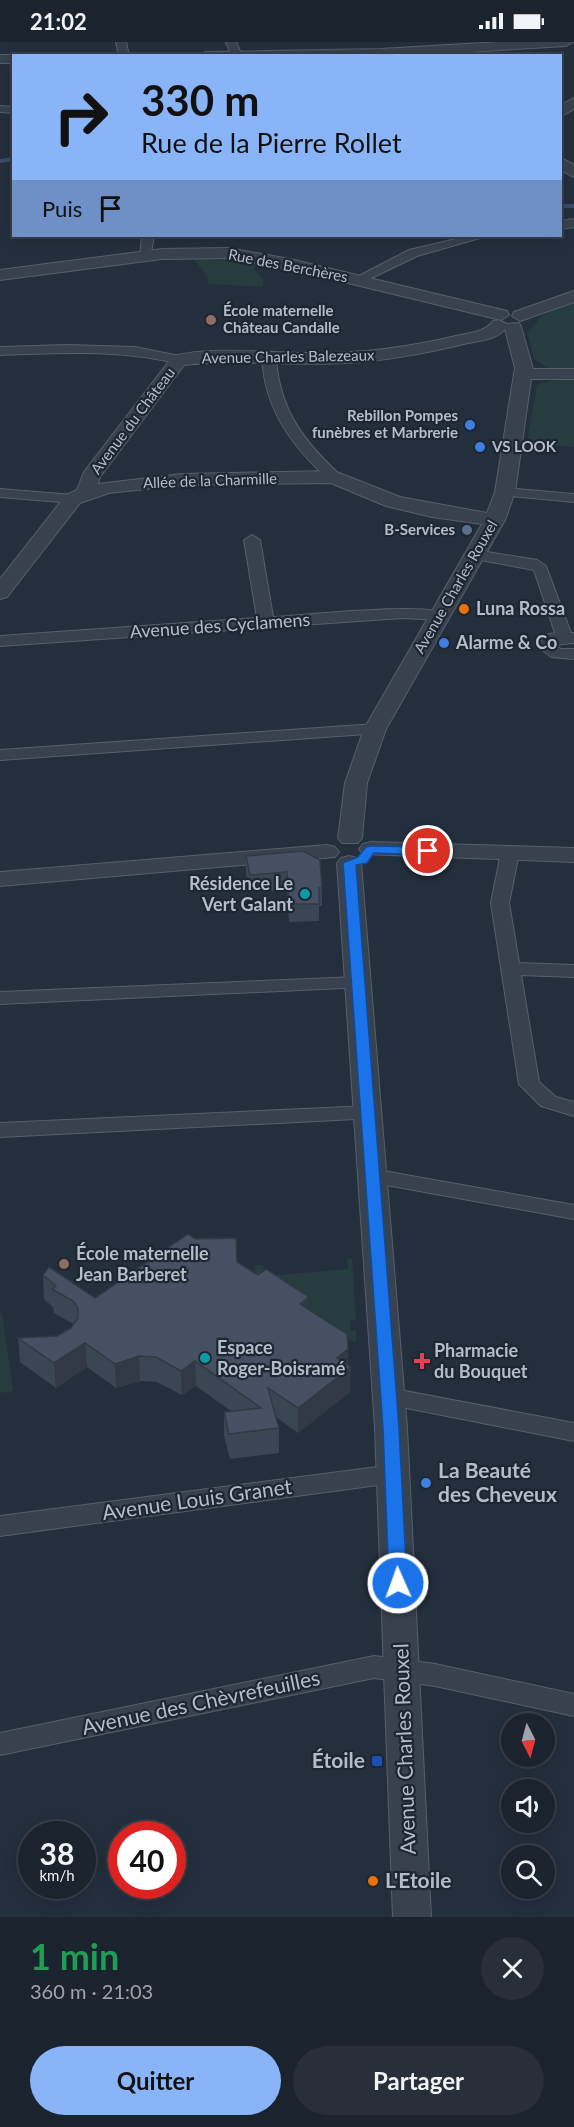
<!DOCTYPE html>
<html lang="fr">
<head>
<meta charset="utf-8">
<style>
	body { margin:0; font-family:Lato,sans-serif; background:#282f3a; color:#f1f3f6; height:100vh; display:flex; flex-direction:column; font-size:22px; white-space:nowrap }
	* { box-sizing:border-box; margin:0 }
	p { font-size:20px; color:#a0a4aa }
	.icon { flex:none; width:33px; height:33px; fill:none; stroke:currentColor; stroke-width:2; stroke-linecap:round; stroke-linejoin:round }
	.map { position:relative; height:1875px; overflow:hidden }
	.drawer { display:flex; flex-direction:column; background:#1b232e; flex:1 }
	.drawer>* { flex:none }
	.guide { position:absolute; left:12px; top:12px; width:550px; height:183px; border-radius:0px; box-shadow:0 3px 15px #0003,0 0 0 2px #39404a; background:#8ab4f8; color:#111; overflow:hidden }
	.needle { width:39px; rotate:174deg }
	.buttons { position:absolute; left:501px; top:1671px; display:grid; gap:12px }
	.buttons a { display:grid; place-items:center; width:54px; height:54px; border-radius:50%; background:#1b232e; box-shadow:0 3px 15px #0003,0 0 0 2px #39404a; font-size:30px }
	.speed { position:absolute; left:18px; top:1779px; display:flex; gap:12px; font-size:30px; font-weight:700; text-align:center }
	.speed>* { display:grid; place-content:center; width:78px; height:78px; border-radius:50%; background:#1b232e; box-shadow:0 3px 15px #0003,0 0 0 2px #39404a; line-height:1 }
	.speed small { font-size:15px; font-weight:400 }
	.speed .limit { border:9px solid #d22; background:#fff; color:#111 }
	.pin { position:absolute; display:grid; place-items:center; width:51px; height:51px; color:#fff; margin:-26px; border:3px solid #fff; border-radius:50%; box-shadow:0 2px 6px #0007 }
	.me { position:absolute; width:66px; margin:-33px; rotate:358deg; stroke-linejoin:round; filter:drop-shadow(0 0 4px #0008) }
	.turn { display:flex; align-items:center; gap:21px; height:126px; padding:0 30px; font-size:27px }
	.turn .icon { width:78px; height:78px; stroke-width:2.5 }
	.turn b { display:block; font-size:42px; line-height:51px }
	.then { display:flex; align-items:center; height:57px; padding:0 30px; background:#0003; gap:12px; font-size:22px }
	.round { display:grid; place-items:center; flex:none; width:63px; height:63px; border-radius:32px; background:#282f3a }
	.head { display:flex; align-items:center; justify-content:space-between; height:102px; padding:0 30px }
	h1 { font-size:36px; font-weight:700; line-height:45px; color:#1e9e55 }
	.primary-button { display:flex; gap:12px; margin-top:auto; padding:12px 30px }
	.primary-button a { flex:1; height:69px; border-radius:36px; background:#8ab4f8; color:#111; font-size:24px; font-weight:700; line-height:69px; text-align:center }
	.primary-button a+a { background:#282f3a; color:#f1f3f6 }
	.status { display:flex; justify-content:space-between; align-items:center; height:42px; padding:0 30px; background:#1b232e; direction:ltr }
	.status svg { height:16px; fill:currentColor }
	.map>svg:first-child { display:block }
	.green { fill:#263c3f }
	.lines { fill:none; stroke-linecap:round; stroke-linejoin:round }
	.stream { stroke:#394c67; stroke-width:4 }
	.minor-casing { stroke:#565f6c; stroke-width:2 }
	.tertiary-casing { stroke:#565f6c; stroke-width:2 }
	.minor { fill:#38414e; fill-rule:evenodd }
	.tertiary { fill:#38414e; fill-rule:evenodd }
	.wall { fill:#3b4654 }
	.shaded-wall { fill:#303945 }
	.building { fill:#455162; stroke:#303945; stroke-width:1.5 }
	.route { fill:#1a73e8; stroke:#114b97; stroke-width:1.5 }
	.education-dot { fill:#8d6e63; stroke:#1d2633; stroke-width:2 }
	.shop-dot { fill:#3f7fe0; stroke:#1d2633; stroke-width:2 }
	.service-dot { fill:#5c6f8a; stroke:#1d2633; stroke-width:2 }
	.food-dot { fill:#e8710a; stroke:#1d2633; stroke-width:2 }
	.culture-dot { fill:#0f9aa8; stroke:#1d2633; stroke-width:2 }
	.health-dot { fill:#e0444e; stroke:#1d2633; stroke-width:2 }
	.transit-dot { fill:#1a4fb4; stroke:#1d2633; stroke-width:2 }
	.labels { text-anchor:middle; stroke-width:4.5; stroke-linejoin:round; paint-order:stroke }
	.far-street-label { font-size:15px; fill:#b4bcc9; stroke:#1d2633 }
	.far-poi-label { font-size:15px; font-weight:bold; fill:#b4bcc9; stroke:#1d2633; text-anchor:start }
	.poi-label { font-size:18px; font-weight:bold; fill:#b4bcc9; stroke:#1d2633; text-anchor:start }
	.street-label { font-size:18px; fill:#b4bcc9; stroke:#1d2633 }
	.near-poi-label { font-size:21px; font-weight:bold; fill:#b4bcc9; stroke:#1d2633; text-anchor:start }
	.near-street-label { font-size:21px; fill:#b4bcc9; stroke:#1d2633 }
</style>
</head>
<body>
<div class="status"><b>21:02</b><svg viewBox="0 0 49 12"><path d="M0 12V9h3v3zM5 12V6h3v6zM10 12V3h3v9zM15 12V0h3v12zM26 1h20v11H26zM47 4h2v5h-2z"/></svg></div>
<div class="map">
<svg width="574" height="1875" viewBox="0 0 574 1875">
	<rect width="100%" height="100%" fill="#242f3e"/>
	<path class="green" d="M193,216l63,5 -2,6 9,11v7l-55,-3 -1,-8z
		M574,259v69l-24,-1 -16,-10 -6,-26 13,-17z
		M574,336v69l-47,-4 10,-58 11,-4z
		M347,1216l5,1 4,61 -6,1v10h6v10l-3,1 -100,-67 2,-10h8l2,11 83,-7z
		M0,1271h2l11,78 -13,2z"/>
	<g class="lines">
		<path class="stream" d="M0,119l14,-2
			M561,164h13"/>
		<g class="minor-casing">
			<path id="minor" d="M116,0h10l3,14h-10z
				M226,0h10l6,14h-10z
				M0,64l14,1v6l-14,-1z
				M574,177v8l-13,2v-8z
				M142,194h12l-4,23 -10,-3z
				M469,194h18l-70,20 -56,27h-8l-2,-3 58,-30z
				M67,303l68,2 49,10 2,3 -7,4c-59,-15 -118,-11 -179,-9v-8z
				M269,312l7,4c3,50 27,83 63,116l2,3 -2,3h-10c-37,-34 -64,-70 -67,-122z
				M505,446l69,6v8l-74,-7 -2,-3z
				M0,447l73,6 7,4 -7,4 -73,-6z
				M252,493l8,5 13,77c25,-1 163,-16 175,-2l-8,5 -37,-2 -403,28v-10l257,-18 -13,-78z
				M475,508l62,10 9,6 25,67h3v10l-19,2 6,4h13v10l-23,-2 -13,-11 8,-11 9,-2 -21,-63 -64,-12 -3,-3 3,-3z
				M375,682l6,1 2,4 -2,4 -381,27v-10z
				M510,806l9,5 -10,50 10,60 55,2v12l-53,-2 18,107 17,15 18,5v14l-33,-10 -22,-22 -28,-181 10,-50z
				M357,935l10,6 -3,4 -364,17v-12z
				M368,1064l7,2 3,5 -3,5 -375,19v-14z
				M372,1127l202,36v14l-210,-38 -3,-5 3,-5z
				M389,1346l185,35v18l-193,-38 -4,-6 4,-6z
				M393,1423l9,2 3,7 -3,7 -9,2 -393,53v-20z
				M374,1614l61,8 139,30v22l-139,-30 -61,-8 -374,77v-22z"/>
		</g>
		<g class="tertiary-casing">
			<path id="tertiary" d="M500,0h73l-7,4 -161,10h-206l6,-4 176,-3z
				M0,13h14l2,1h-2v7h-14z
				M574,56v11l-13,7v-11z
				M561,116l13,7v12l-13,-7z
				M228,206l62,11 217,52 2,4 -8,5 -211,-51 -62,-11 -66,1 -162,21v-10l162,-21z
				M574,249v11l-54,19 -8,-5 2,-4z
				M499,278l8,4 12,-1 2,4 12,42h41v10h-43l-16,113 -10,28 -119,209 -19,54 -5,55 -4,5h-16l-4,-5 7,-55 19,-54 118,-205 -50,-7 -46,-11 -55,-23 -149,2 -73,8 -29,10 -73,94 -7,2v-20l66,-84 11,-5 7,-18 89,-116c42,-10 90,-3 133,-3 51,1 100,-5 150,-17 12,-3 30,-4 37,-15zM505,287l10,39 -20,124 -8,21 -87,-16 -66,-26 -152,3 -84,10 2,-7 84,-112c54,-6 108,1 161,-2 42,-2 82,-10 123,-20 11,-2 30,-4 37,-14z
				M371,800l203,6v14l-211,-8 -4,-5 4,-5z
				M327,803l8,2 4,5 -4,5 -335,29v-14z
				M349,814l8,2 4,5 46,565 24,489h-38l-18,-489 -38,-565 4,-5z"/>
		</g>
		<use href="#minor" class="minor"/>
		<use href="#tertiary" class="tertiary"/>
	</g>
	<path class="wall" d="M303,809l19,37v18h-3v15l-30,1 -2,-32 -37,2 -4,-19v-17z
		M195,1197l42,23 21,13 51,22v13l39,39 -1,16 3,27 -52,41 -22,-16 3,11v25l-49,6 -6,-23v-24l7,-1 -35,-25 -14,9 -25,-13 -17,-1 -24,7 -29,-21 -31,21 -36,-26 -2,-24 39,-2 14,-8 2,-4 -19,-11 -1,-6 -9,-8 -1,-24 52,23z"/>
	<path class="shaded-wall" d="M309,1255v24l-9,-17z
		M85,1301l2,24 -31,21 -2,-25z
		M348,1307l-1,21 4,-3 -1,25 -52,41v-25l39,-50z
		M139,1314l1,25 -24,7 -1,-24z
		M195,1319l1,25 -14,9 -1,-24z"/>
	<path class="building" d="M303,809l17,9 2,28h-3v16h-30l-2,-32 -37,3 -4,-19z
		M188,1192l7,5 41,-1 1,24 21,13 8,-6 43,28 -9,7 47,30 1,15 -11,9 14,9 -53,41 -30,-20 11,40 -50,6 -5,-22 37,-4 -66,-47 -14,10 -25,-14 -17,-1 -24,8 -30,-21 -31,20 -36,-25 39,-2 14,-8 7,-10v-10l-5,-7 -21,-12 4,-3 -13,-11 6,-8 46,31z"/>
	<path class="route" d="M371,804l57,1 6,4 -6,4 -54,-2 -7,10 -11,2 43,563 8,155 -3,5h-12l-3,-5 -6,-155 -40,-565 15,-6 8,-10z"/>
	<g class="education-dot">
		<circle cx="211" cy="278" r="6"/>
		<circle cx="64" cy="1222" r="6"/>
	</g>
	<g class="shop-dot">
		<circle cx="470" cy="383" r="6"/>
		<circle cx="480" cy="405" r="6"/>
		<circle cx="444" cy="601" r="6"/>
		<circle cx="426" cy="1441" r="6"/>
	</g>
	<circle class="service-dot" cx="467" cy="488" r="6"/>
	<g class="food-dot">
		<circle cx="464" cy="567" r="6"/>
		<circle cx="373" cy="1839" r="6"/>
	</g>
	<g class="culture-dot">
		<circle cx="305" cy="852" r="6"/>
		<circle cx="205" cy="1316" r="6"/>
	</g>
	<path class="health-dot" d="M419 1310h6v6h6v6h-6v6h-6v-6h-6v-6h6z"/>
	<rect class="transit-dot" x="371" y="1713" width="12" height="12" rx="3"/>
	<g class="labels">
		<g class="far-street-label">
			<text transform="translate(288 224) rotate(11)" y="5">Rue des Berchères</text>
			<text transform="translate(288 315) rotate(-1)" y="5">Avenue Charles Balezeaux</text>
			<text transform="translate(133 379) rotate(-53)" y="5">Avenue du Château</text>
			<text transform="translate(210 439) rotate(-2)" y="5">Allée de la Charmille</text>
			<text transform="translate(456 545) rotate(-60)" y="5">Avenue Charles Rouxel</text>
		</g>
		<g class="far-poi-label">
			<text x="223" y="274">École maternelle<tspan x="223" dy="17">Château Candalle</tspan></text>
			<text x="458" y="379" text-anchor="end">Rebillon Pompes<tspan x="458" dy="17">funèbres et Marbrerie</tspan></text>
			<text x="492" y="410">VS LOOK</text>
			<text x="455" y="493" text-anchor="end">B-Services</text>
		</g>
		<g class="poi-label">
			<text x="476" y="573">Luna Rossa</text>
			<text x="456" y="607">Alarme &amp; Co</text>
			<text x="293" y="848" text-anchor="end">Résidence Le<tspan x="293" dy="21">Vert Galant</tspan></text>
			<text x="76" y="1218">École maternelle<tspan x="76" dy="21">Jean Barberet</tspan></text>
			<text x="217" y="1312">Espace<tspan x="217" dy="21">Roger-Boisramé</tspan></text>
			<text x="434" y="1315">Pharmacie<tspan x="434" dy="21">du Bouquet</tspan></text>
		</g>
		<g class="street-label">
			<text transform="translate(220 584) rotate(-4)" y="6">Avenue des Cyclamens</text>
		</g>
		<g class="near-poi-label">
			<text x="438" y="1436">La Beauté<tspan x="438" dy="24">des Cheveux</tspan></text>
			<text x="365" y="1726" text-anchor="end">Étoile</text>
			<text x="385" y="1846">L'Etoile</text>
		</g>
		<g class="near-street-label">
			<text transform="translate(197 1458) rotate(-8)" y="7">Avenue Louis Granet</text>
			<text transform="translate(201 1661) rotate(-12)" y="7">Avenue des Chèvrefeuilles</text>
			<text transform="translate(405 1707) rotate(-92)" y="7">Avenue Charles Rouxel</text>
		</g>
	</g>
</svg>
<div class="buttons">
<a><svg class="needle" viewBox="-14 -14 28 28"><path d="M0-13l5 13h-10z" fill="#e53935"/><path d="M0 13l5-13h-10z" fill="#a0a4aa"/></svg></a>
<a><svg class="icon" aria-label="sound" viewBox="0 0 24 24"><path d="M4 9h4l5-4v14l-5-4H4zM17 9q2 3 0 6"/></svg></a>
<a><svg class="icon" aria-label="search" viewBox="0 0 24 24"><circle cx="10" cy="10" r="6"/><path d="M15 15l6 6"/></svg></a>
</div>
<div class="speed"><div>38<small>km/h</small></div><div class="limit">40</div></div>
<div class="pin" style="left:428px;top:809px;background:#d93025"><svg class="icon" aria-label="arrive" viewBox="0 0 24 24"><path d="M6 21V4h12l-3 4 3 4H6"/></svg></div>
<svg class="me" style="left:398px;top:1541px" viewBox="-20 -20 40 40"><circle r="17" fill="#1a73e8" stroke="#fff" stroke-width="3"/><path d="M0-11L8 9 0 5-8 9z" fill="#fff"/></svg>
<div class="guide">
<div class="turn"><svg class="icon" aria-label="right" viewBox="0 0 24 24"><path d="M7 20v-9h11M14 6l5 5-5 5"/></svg><div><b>330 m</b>Rue de la Pierre Rollet</div></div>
<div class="then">Puis<svg class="icon" aria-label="arrive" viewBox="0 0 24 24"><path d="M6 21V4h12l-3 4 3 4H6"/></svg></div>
</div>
</div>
<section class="drawer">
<div class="head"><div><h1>1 min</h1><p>360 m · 21:03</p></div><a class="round"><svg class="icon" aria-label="close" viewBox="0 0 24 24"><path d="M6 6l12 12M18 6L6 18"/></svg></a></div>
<div class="primary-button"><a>Quitter</a><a>Partager</a></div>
</section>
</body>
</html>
